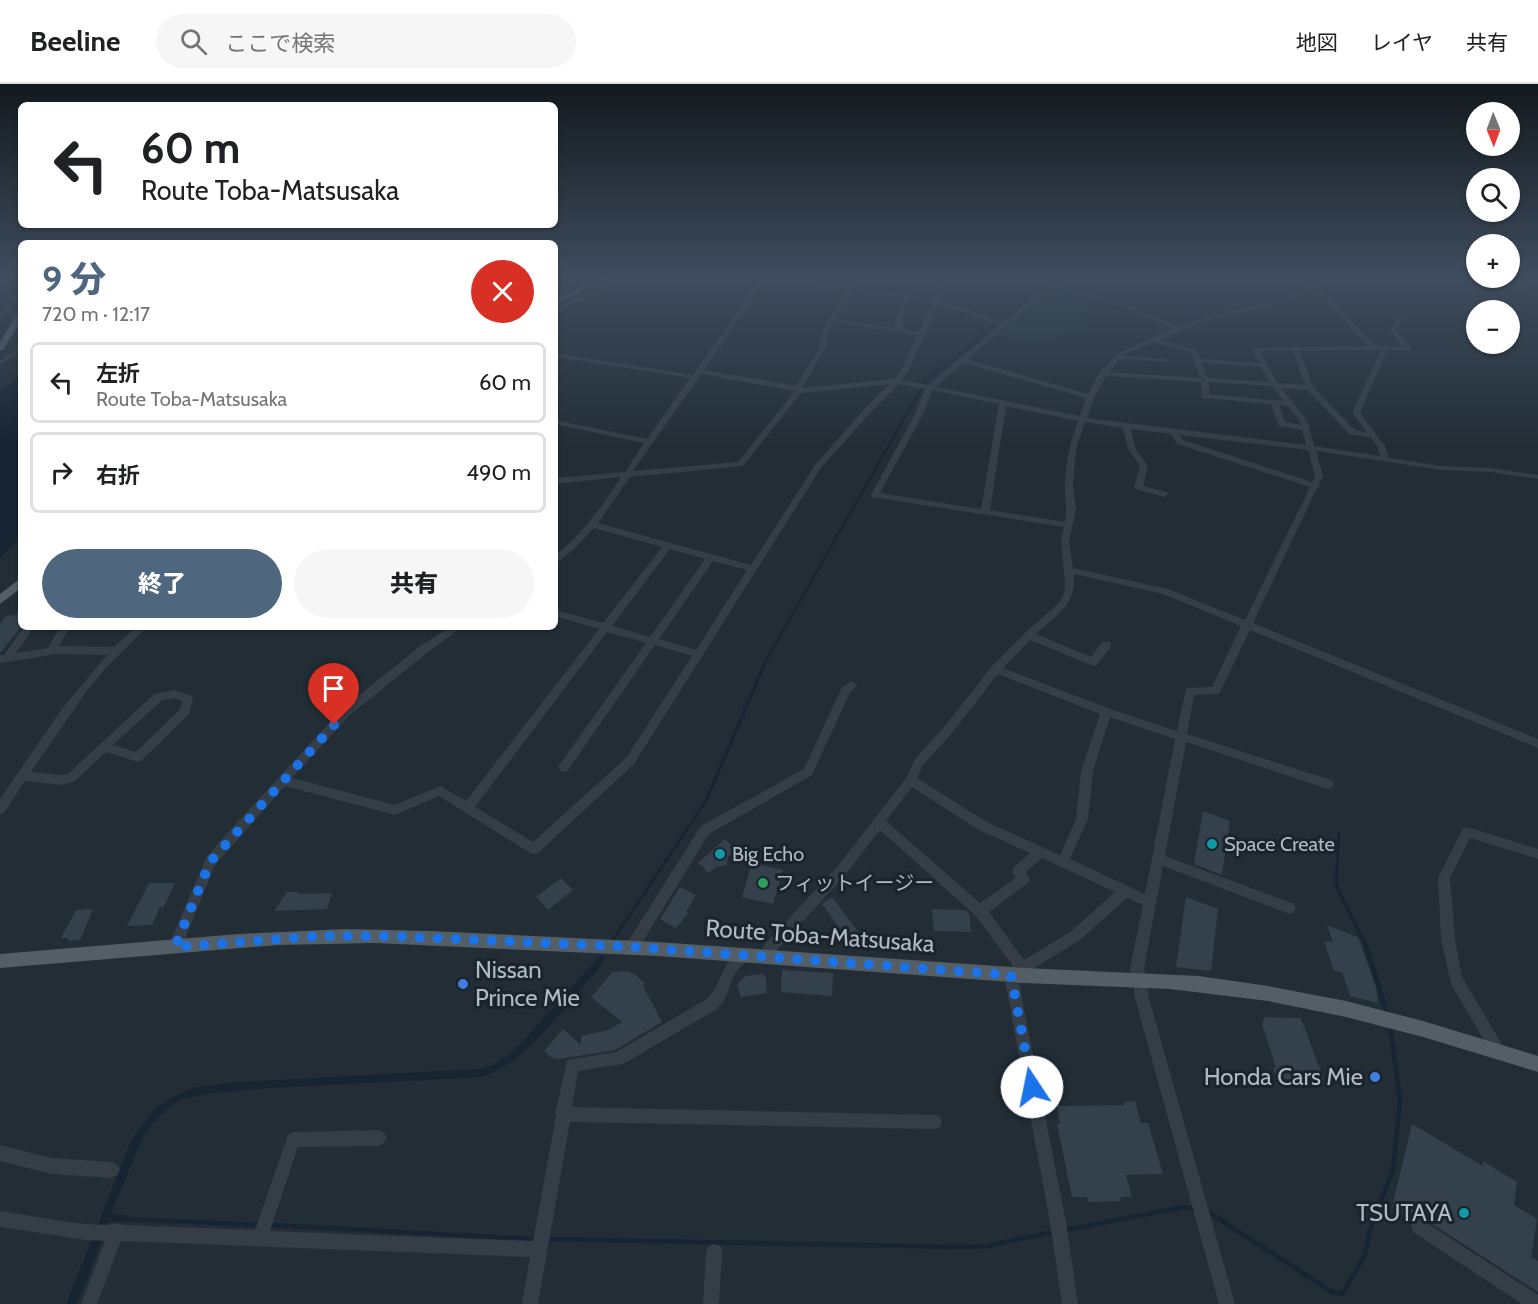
<!DOCTYPE html>
<html lang="ja">
<head>
<meta charset="utf-8">
<style>
	body { margin:0; font-family:Cabin,"Noto Sans JP",sans-serif; background:#f6f6f6; color:#202124; height:100vh; display:flex; flex-direction:column; font-size:22px; white-space:nowrap }
	* { box-sizing:border-box; margin:0 }
	p { font-size:20px; color:#757577 }
	.icon { flex:none; width:33px; height:33px; fill:none; stroke:currentColor; stroke-width:2; stroke-linecap:round; stroke-linejoin:round }
	.map { position:relative; flex:1; overflow:hidden }
	.side { position:absolute; left:18px; top:156px; width:540px; height:390px; display:flex; flex-direction:column; background:#fff; border-radius:9px; box-shadow:0 2px 4px #0004 }
	.side>* { flex:none }
	.hud { position:absolute; left:18px; top:18px; width:540px; height:126px; border-radius:9px; box-shadow:0 2px 4px #0004; background:#fff; color:#202124; overflow:hidden }
	.needle { width:39px; rotate:179deg }
	.controls { position:absolute; left:1466px; top:18px; display:grid; gap:12px }
	.controls a { display:grid; place-items:center; width:54px; height:54px; border-radius:50%; background:#fff; box-shadow:0 2px 4px #0004; font-size:30px }
	.pin { position:absolute; display:grid; place-items:center; width:51px; height:51px; color:#fff; margin:-62px -26px; border-radius:50% 50% 50% 0; rotate:-45deg; box-shadow:0 0 6px #0007 }
	.pin .icon { rotate:45deg }
	.me { position:absolute; width:66px; margin:-33px; rotate:349deg; stroke-linejoin:round; filter:drop-shadow(0 0 4px #0008) }
	.turn { display:flex; align-items:center; gap:21px; height:126px; padding:0 24px; font-size:27px }
	.turn .icon { width:78px; height:78px; stroke-width:2.5 }
	.turn b { display:block; font-size:42px; line-height:51px }
	.round { display:grid; place-items:center; flex:none; width:63px; height:63px; border-radius:32px; background:#f6f6f6 }
	.headline { display:flex; align-items:center; justify-content:space-between; height:102px; padding:0 24px }
	h1 { font-size:36px; font-weight:800; line-height:45px; color:#4f667f }
	.action { display:flex; gap:12px; margin-top:auto; padding:12px 24px }
	.action a { flex:1; height:69px; border-radius:36px; background:#4f667f; color:#fff; font-size:24px; font-weight:800; line-height:69px; text-align:center }
	.action a+a { background:#f6f6f6; color:#202124 }
	ul { padding:0; list-style:none }
	li { display:flex; align-items:center; gap:18px; height:81px; margin:0 12px 9px; padding:0 12px; border:3px solid #e0e0e0; border-radius:9px }
	li div { flex:1 }
	li b { display:block; font-size:22px }
	li em { font-style:normal }
	header { display:flex; align-items:center; gap:36px; box-sizing:border-box; height:84px; padding:0 30px; background:#fff; border-bottom:2px solid #e0e0e0 }
	header strong { font-size:28px }
	nav { display:flex; gap:33px; margin-inline-start:auto; font-size:21px }
	.search { width:420px; height:54px; background:#f6f6f6; display:flex; align-items:center; gap:15px; box-sizing:border-box; padding:0 21px; border-radius:33px; color:#757577; font-size:22px }
	.map>svg:first-child { display:block }
	.green { fill:#243738 }
	.water { fill:#172533 }
	.lines { fill:none; stroke-linecap:round; stroke-linejoin:round }
	.stream-far2 { stroke:#172533; stroke-width:2 }
	.stream-far1 { stroke:#172533; stroke-width:3 }
	.stream { stroke:#172533; stroke-width:4.5 }
	.building { fill:#34414d }
	.minor { fill:#353e47; fill-rule:evenodd }
	.major { fill:#535e67; fill-rule:evenodd }
	.route { stroke:#1a73e8; stroke-width:10; stroke-dasharray:0 18 }
	.culture-dot { fill:#0f9aa8; stroke:#1b232c; stroke-width:2 }
	.leisure-dot { fill:#2e9e5b; stroke:#1b232c; stroke-width:2 }
	.shop-dot { fill:#3f7fe0; stroke:#1b232c; stroke-width:2 }
	.labels { text-anchor:middle; stroke-width:6; stroke-linejoin:round; paint-order:stroke }
	.poi-label { font-size:20px; fill:#b0b9c4; stroke:#1b232c; text-anchor:start }
	.near-street-label { font-size:24px; fill:#b0b9c4; stroke:#1b232c }
	.near-poi-label { font-size:24px; fill:#b0b9c4; stroke:#1b232c; text-anchor:end }
</style>
</head>
<body>
<header>
<strong>Beeline</strong>
<div class="search"><svg class="icon" aria-label="search" viewBox="0 0 24 24"><circle cx="10" cy="10" r="6"/><path d="M15 15l6 6"/></svg>ここで検索</div>
<nav><a>地図</a><a>レイヤ</a><a>共有</a></nav>
</header>
<div class="map">
<svg width="1538" height="1220" viewBox="0 0 1538 1220">
	<rect width="100%" height="100%" fill="#222d36"/>
	<path class="green" d="M1054,211h7l31,10 -12,11 12,5 -11,10 -51,14 -32,-11 15,-12 5,2z"/>
	<path class="water" d="M21,291v163l-21,19v-166z
		M606,871l-6,12c-30,33 -75,97 -118,110l-214,11 -62,6 -23,5 -15,9 -14,13 -12,17 -31,76 16,1 -3,7h-15l-32,82h-11l66,-165 25,-32 18,-11 21,-9 42,-5 240,-13 14,-4 22,-14 86,-95z"/>
	<g class="lines">
		<path class="stream-far2" d="M764,580l161,-282 120,-97 91,27 60,-7 43,-29"/>
		<path class="stream-far1" d="M1339,749l-3,52 29,59
			M611,859l95,-142 59,-138"/>
		<path class="stream" d="M1365,859l22,70
			M1207,1127l125,81 10,2 23,-39 5,-25 23,-60 7,-69 -10,-76
			M123,1135l137,6
			M270,1141l266,14
			M1066,1146l116,-23 13,2
			M545,1155l417,8 25,-1 66,-14"/>
	</g>
	<path class="building" d="M21,523v20l-21,26v-29l6,-8 10,-1z
		M1203,727l27,10 -8,54 -28,-11z
		M725,755l11,11 -8,7 -1,8 -11,2 -7,6 -11,-10z
		M752,779l31,7 -10,34 -31,-7z
		M561,794l12,12 -25,20 -12,-13z
		M149,799h26l-11,24h-4l-8,18 -25,1z
		M680,803l16,8 -10,17 3,1 -13,15 -16,-9z
		M287,808h11l-1,2 35,-1 -5,16 -53,2z
		M832,813l34,45 -11,7 -33,-45z
		M1186,813l32,12 -7,62 -35,-4z
		M93,825l-13,31 -12,1 1,-3h-8l15,-28z
		M932,825l34,1 3,3 2,19 -37,-1z
		M1327,841l31,12 18,50 2,16 -28,-7 -8,-24 -8,-1 -10,-30 9,1z
		M782,886l51,3 -1,23 -51,-4z
		M628,887l9,5 8,8 -2,2 19,36 -47,28 -55,9 -8,-1 -8,-7 19,-22 18,16v-9l27,-6 14,-8 -31,-25 22,-25z
		M762,890l4,4 1,15 -26,4 -4,-12 8,-9z
		M1265,933l36,1 23,62 -47,-1 -4,-12h3l-14,-43z
		M1135,1017l6,22h7l15,51 -37,1 6,22h-12l1,4 -33,1 -1,-5h-15l-15,-73h3l-3,-18 67,-1v-3z
		M1412,1040l71,42v-5l34,21 -3,23 23,14 -6,38 7,4v31l-118,-76 -9,3 -19,-12z"/>
	<g class="lines">
		<path class="minor" d="M577,192h7l-29,16v-5z
			M620,192h7l-72,38v-5z
			M754,192h15l79,11 6,-11h6l-6,12 80,11 10,-23h6l-11,24 65,22 45,-37 -27,-8 -1,-1c12,0 23,7 34,6 17,-1 33,-6 50,-6l-3,2 -42,7 77,23 9,6 33,12 35,-11 70,-16 17,-9 17,-14h6l-7,7 58,63 28,1 -13,-17 9,-15 5,1 -8,14 16,19 -3,2 -22,-1 -27,63 25,33 4,12 52,8 50,2 47,7v4l-47,-7 -50,-2 -125,-19 7,25 -4,8 1,2 -3,2 -64,135 285,116v9l-288,-118 -31,64 -25,1 -7,39 141,45 4,2 2,3 -2,3 -4,2 -142,-47 -21,114 129,48 2,4 -2,4 -4,2 -127,-48 -19,102 5,30 86,306h-16l-84,-306 -5,-30 13,-63 -16,-7 -47,42 -62,38 48,244 12,82h-16l-12,-82 -46,-247 2,-5 7,-4 -38,-51 -95,-85 -35,45 -70,77 -3,9 -5,1 -5,-1 -2,-5 4,-11 73,-78 70,-90 8,-18 29,-32 48,-61 34,-34 33,-29 5,-10 1,-10 -4,-42 3,-14 -192,-30 -1,-2 44,-81 10,-25 -26,-5 -27,27 -51,57 -187,296 -96,89 -4,1 -4,-1 -91,-57 -44,19 -110,-29 -70,79 -35,86 -5,2 -5,-2 -2,-4 38,-89 15,-18 121,-131 77,-62 31,-20h12l-35,26 -77,62 -58,63 103,27 45,-19 26,15 133,-172 -44,-13v-6l48,13 59,-76 -68,-19 -21,22 -18,14v-8c27,-22 47,-49 66,-79l-66,7v-6l70,-6 19,-29 -89,-19v-4l92,19 43,-61 -135,-21v-4l138,22 68,-97zM767,195l79,11 -25,44 -1,13 -24,39 -92,-16zM1313,202l54,60 -114,2 -1,1 7,14 -58,-4 -5,-9 -37,-10c20,-9 40,-18 62,-23 31,-8 67,-10 92,-31zM1054,203l79,23 9,6 31,12 -56,26 -17,18 -12,22 -121,-35zM852,207l53,8 -7,10 -3,19 -59,-9zM911,215l21,3 -13,30 -17,-3 2,-20zM938,220l62,21 -72,60 -27,-5 9,-12zM834,238l83,13 -15,33 -7,11 -93,9 24,-41 1,-13zM1153,258l38,10 9,26 -91,-6 10,-13 49,3v-2l-2,-1 -42,-4zM1381,266l-29,63 15,19 -12,-2 -42,-43 -13,-36zM1260,267h33l12,34 -28,-2zM963,279l123,35 -6,18 -145,-29zM1202,279l59,4 8,15 -61,-4zM701,290l94,17 -57,71 -105,9zM1106,292l95,6 1,16 69,6 8,22 23,4 4,15 -219,-27 7,-21zM1209,298l63,4 12,15 -75,-7zM890,300l-24,23 -51,58 -64,100 -153,-42 32,-46 113,-11 58,-73zM1281,304l27,2 41,44 22,4 6,8 3,10 -66,-10 -7,-26zM932,306l67,14 -18,105 -101,-16 43,-79zM1279,321l9,1 11,14 2,5 -16,-3zM1006,322l72,15c-8,22 -12,38 -13,62 -1,14 3,24 0,39l-75,-12zM1085,338l38,6 5,21 12,17 -6,21 1,2 29,8 4,-3 -1,-2 -24,-6 5,-20 -12,-17 -5,-20 40,5 6,10 133,43 -65,133 -77,-31 -95,-21 -4,-27 7,-32 -3,-23 3,-36zM1179,351l129,15 7,26 -3,6 -129,-42zM670,465l35,10 -55,78 -38,-11zM713,477l34,9 -51,80 -37,-11zM1074,490l89,20 78,32 -29,61 -26,1 -9,43 -67,-22 -107,-41 27,-28 63,26 4,-1 13,-17 1,-3 -1,-3h-8l-11,15 -55,-23c20,-18 41,-30 38,-60zM607,548l39,11 -86,121 -2,3 2,3 4,2 4,-2 87,-125 37,11 -66,102 -93,84 -58,-35zM998,590l102,40 -19,57 -5,48 -16,36 -75,-34 -68,-43 6,-13 29,-32zM1110,633l65,22 -30,155 -75,-35 18,-40 5,-48zM912,703l65,42 53,24 -16,14 -2,4 4,7 -36,25 -94,-82zM1042,774l73,34 -45,40 -46,28 -35,-48 39,-29 2,-4 -4,-7z
			M1465,192h9l2,2h7l55,12v4z
			M6,221h4l2,4 -12,8v-5l6,-4z
			M21,262v5l-21,14v-5z
			M24,543h10l-18,26 32,-5 12,-21h10l-11,19 55,1 22,-20h11l-42,42 -19,23 -55,80 30,3 7,-1 86,-80 21,-4 17,6 1,3 -4,15 -47,46 -4,2 -32,-10 -31,29 -14,4 -36,-4 -21,32 -4,1v-15l61,-89 46,-55 -50,-1 -57,9v-8h4zM175,614l7,3 -2,8 -44,43 -23,-7 48,-44z
			M852,597l5,4 -7,7 -38,83 -103,59 -72,117 -5,2 -5,-2 -2,-4 2,-4 74,-117 103,-57 38,-82z
			M1467,743l71,22v10l-68,-21 -20,40 5,61 7,38 41,69 2,5 -2,5 -5,2 -5,-2 -42,-72 -10,-45 -3,-61 25,-50z
			M745,865l5,2 2,4c-4,8 -13,11 -17,19 -8,14 -4,20 -18,35l-94,55 -45,7 -6,36 363,8 5,2 2,5 -2,5 -5,2 -365,-7 -32,182h-16l8,-47 -409,-16 -24,63h-16l24,-63 -19,-1 -86,-13v-16c23,3 99,19 117,12l6,2 132,5 33,-95 5,-3 86,-2 5,3 3,5 -3,5 -5,3 -81,1 -28,84 263,10 23,-125 -1,-2 12,-54 49,-8 91,-53c16,-16 14,-41 38,-50z
			M0,1061l51,13 61,4 5,3 3,5 -3,5 -5,3 -61,-4 -51,-13z
			M1419,1134l119,77v9h-16l-109,-72 -2,-6 2,-6z
			M714,1160l6,2 2,6 -3,52h-16l3,-52 2,-6z"/>
		<path class="major" d="M603,192h8l-56,29v-5z
			M18,228h3v8l-18,30h-3v-8z
			M21,494v10l-21,16v-10z
			M346,845l85,2 226,11 367,26 175,8 69,10 78,15 77,20 115,35v16l-115,-35 -77,-20 -78,-16 -98,-12 -146,-6 -367,-27 -282,-13 -97,2 -278,23v-14l238,-20z"/>
	</g>
	<linearGradient id="sky" x2="0" y2="1"><stop stop-color="#13191e"/><stop offset="0.53" stop-color="#3e4c5d"/><stop offset="1" stop-color="#3e4c5d" stop-opacity="0"/></linearGradient>
	<rect width="1538" height="362" fill="url(#sky)"/>
	<g class="lines">
		<path class="route" d="M334,641l-124,137 -35,85 145,-11h66l246,11 379,28 21,112"/>
	</g>
	<g class="culture-dot">
		<circle cx="1212" cy="760" r="6"/>
		<circle cx="720" cy="770" r="6"/>
		<circle cx="1464" cy="1129" r="6"/>
	</g>
	<circle class="leisure-dot" cx="763" cy="799" r="6"/>
	<g class="shop-dot">
		<circle cx="463" cy="900" r="6"/>
		<circle cx="1375" cy="993" r="6"/>
	</g>
	<g class="labels">
		<g class="poi-label">
			<text x="1224" y="767">Space Create</text>
			<text x="732" y="777">Big Echo</text>
			<text x="775" y="806">フィットイージー</text>
		</g>
		<g class="near-street-label">
			<text transform="translate(820 852) rotate(4)" y="8">Route Toba-Matsusaka</text>
		</g>
		<g class="near-poi-label">
			<text x="475" y="894" text-anchor="start">Nissan<tspan x="475" dy="28">Prince Mie</tspan></text>
			<text x="1363" y="1001">Honda Cars Mie</text>
			<text x="1452" y="1137">TSUTAYA</text>
		</g>
	</g>
</svg>
<div class="controls">
<a><svg class="needle" viewBox="-14 -14 28 28"><path d="M0-13l5 13h-10z" fill="#e53935"/><path d="M0 13l5-13h-10z" fill="#757577"/></svg></a>
<a><svg class="icon" aria-label="search" viewBox="0 0 24 24"><circle cx="10" cy="10" r="6"/><path d="M15 15l6 6"/></svg></a>
<a>+</a>
<a>−</a>
</div>
<div class="pin" style="left:334px;top:641px;background:#d93025"><svg class="icon" aria-label="arrive" viewBox="0 0 24 24"><path d="M6 21V4h12l-3 4 3 4H6"/></svg></div>
<svg class="me" style="left:1032px;top:1003px" viewBox="-20 -20 40 40"><circle r="19" fill="#fff"/><path d="M0-13L10 11 0 6-10 11z" fill="#1a73e8"/></svg>
<div class="hud">
<div class="turn"><svg class="icon" aria-label="left" viewBox="0 0 24 24"><path d="M17 20v-9H6M10 6l-5 5 5 5"/></svg><div><b>60 m</b>Route Toba-Matsusaka</div></div>
</div>
<section class="side">
<div class="headline"><div><h1>9 分</h1><p>720 m · 12:17</p></div><a class="round" style="background:#d93025;color:#fff"><svg class="icon" aria-label="close" viewBox="0 0 24 24"><path d="M6 6l12 12M18 6L6 18"/></svg></a></div>
<ul>
<li><svg class="icon" aria-label="left" viewBox="0 0 24 24"><path d="M17 20v-9H6M10 6l-5 5 5 5"/></svg><div><b>左折</b><p>Route Toba-Matsusaka</p></div><em>60 m</em></li>
<li><svg class="icon" aria-label="right" viewBox="0 0 24 24"><path d="M7 20v-9h11M14 6l5 5-5 5"/></svg><div><b>右折</b></div><em>490 m</em></li>
</ul>
<div class="action"><a>終了</a><a>共有</a></div>
</section>
</div>
</body>
</html>
